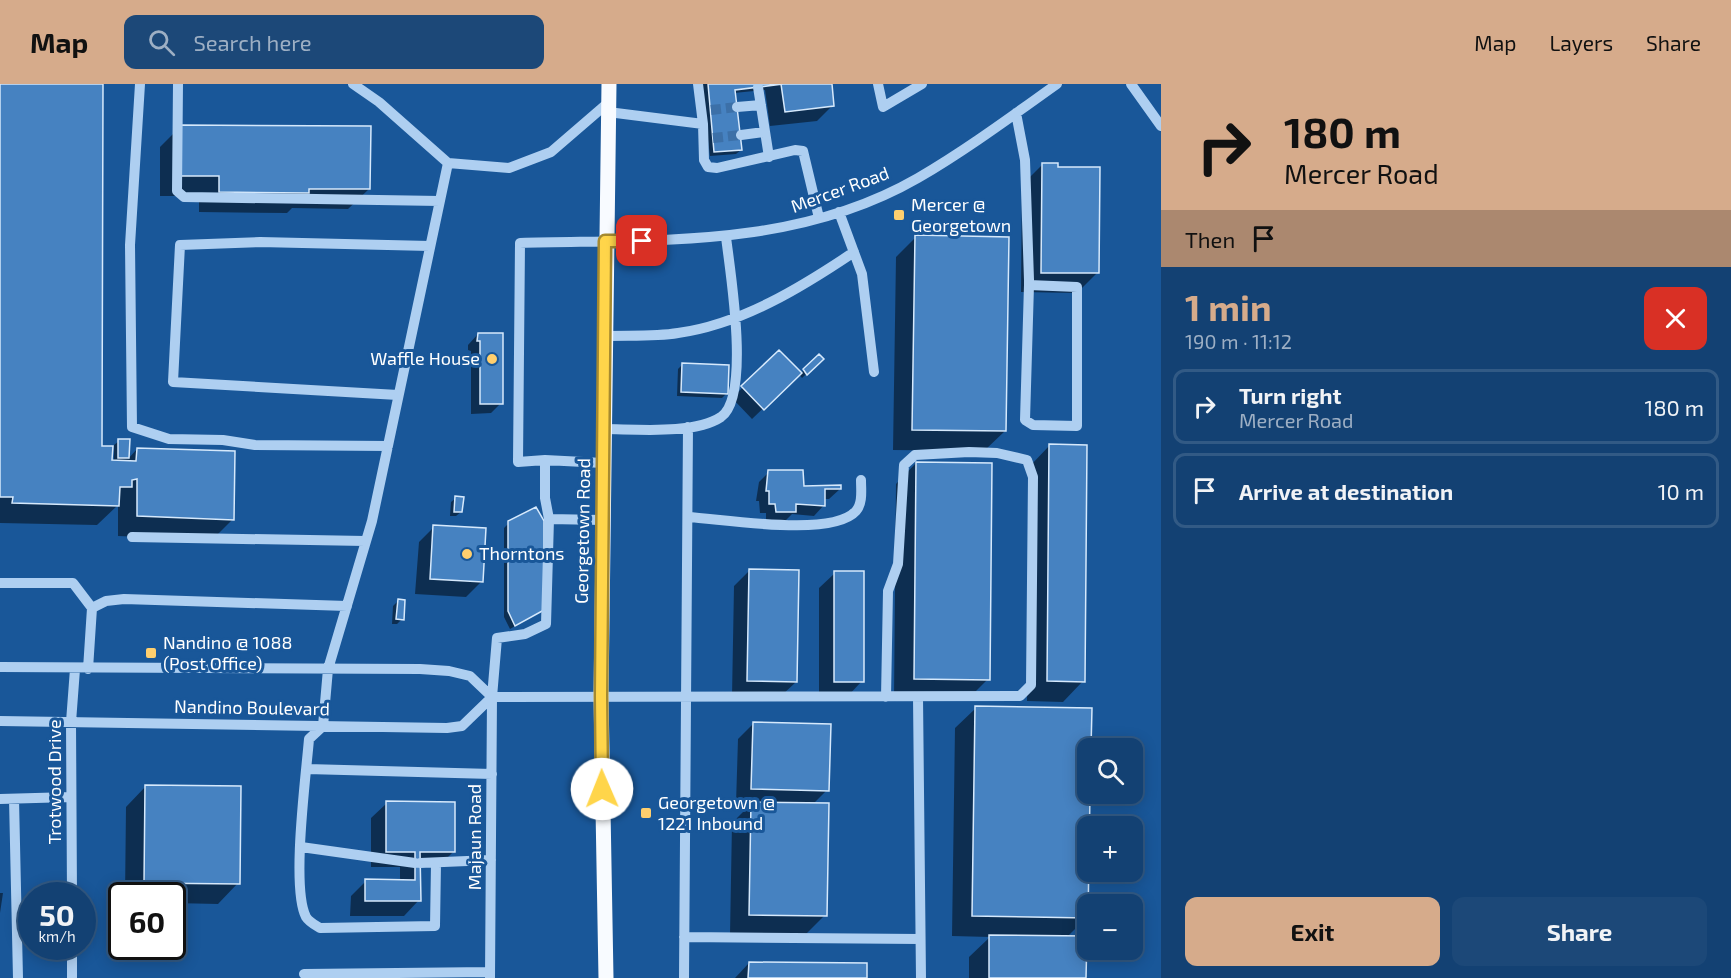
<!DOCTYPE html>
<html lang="en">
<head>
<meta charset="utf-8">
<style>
	body { margin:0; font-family:"Exo 2",sans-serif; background:#1c4878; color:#f1f3f6; height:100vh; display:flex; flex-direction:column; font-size:22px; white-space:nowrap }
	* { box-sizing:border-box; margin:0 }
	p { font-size:20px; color:#9dafc4 }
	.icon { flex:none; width:33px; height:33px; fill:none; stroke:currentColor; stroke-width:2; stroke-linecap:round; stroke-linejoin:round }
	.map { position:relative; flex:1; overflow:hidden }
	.panel { display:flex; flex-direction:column; background:#134173; width:570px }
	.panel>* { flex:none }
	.guide { background:#d6ab8b; color:#111; overflow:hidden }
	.buttons { position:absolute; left:1077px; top:654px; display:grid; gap:12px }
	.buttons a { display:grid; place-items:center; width:66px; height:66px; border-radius:12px; background:#134173; box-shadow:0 3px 15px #0003,0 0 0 2px #325a85; font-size:30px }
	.speed { position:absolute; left:18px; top:798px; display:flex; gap:12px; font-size:30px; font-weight:700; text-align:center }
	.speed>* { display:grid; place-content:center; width:78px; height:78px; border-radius:50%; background:#134173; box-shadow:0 3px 15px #0003,0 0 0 2px #325a85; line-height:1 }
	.speed small { font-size:15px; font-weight:400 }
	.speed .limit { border:3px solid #111; border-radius:9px; background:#fff; color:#111 }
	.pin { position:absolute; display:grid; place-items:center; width:51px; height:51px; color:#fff; margin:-26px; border-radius:12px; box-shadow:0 3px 9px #0006 }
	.me { position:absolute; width:66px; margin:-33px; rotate:359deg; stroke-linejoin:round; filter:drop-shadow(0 0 4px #0008) }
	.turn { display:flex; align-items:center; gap:21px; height:126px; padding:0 24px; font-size:27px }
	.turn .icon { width:78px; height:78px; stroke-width:2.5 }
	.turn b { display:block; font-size:42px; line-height:51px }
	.then { display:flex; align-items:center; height:57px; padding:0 24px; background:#0003; gap:12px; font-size:22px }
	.round { display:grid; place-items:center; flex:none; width:63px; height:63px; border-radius:12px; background:#1c4878 }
	.overview { display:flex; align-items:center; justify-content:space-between; height:102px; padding:0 24px }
	h1 { font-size:36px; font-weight:700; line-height:45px; color:#d6ab8b }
	.button { display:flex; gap:12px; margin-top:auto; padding:12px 24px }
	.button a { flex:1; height:69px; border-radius:12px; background:#d6ab8b; color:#111; font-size:24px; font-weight:700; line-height:69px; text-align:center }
	.button a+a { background:#1c4878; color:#f1f3f6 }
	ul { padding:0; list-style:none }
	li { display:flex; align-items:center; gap:18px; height:75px; margin:0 12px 9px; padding:0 12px; border:3px solid #325a85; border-radius:12px }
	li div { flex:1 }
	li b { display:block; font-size:22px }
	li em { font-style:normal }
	header { display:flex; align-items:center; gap:36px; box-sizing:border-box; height:84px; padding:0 30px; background:#d6ab8b; color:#111 }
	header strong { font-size:28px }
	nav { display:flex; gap:33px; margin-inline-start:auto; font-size:21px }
	.search { width:420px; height:54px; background:#1c4878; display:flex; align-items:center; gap:15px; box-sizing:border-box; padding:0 21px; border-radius:12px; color:#9dafc4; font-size:22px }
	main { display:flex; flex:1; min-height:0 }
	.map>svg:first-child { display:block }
	.shadow { fill:#0007 }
	.building { fill:#4682c1; stroke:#d6e9fc; stroke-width:1.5 }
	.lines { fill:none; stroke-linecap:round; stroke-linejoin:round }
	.minor-tunnel { stroke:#3c70a8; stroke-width:10; stroke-dasharray:10 5; stroke-linecap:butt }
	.minor { stroke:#aecff1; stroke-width:10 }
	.major { stroke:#f8fbff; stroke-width:15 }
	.route-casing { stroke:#a68a30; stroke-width:15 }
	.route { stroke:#ffd54a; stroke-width:10 }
	.poi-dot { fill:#ffcf6e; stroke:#195799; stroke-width:2 }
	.labels { text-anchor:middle; stroke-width:6; stroke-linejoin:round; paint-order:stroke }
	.street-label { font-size:18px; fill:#fff; stroke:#195799 }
	.poi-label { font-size:18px; fill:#fff; stroke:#195799; text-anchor:start }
</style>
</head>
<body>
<header>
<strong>Map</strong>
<div class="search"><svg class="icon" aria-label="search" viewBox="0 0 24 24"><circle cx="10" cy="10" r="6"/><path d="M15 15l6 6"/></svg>Search here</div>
<nav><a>Map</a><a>Layers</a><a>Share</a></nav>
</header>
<main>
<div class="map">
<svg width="1161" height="894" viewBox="0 0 1161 894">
	<rect width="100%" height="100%" fill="#195799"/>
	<path class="shadow" d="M0,0h102l-1,364 9,13 4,1v-17l5,-4h9v18l9,-10 96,70 -21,21 -94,-4v-31l-21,20 -97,-2z
		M701,0h129l3,21 -16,16 -47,5 -5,-36 -31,3 7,57 -5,4 -26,2z
		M180,43l189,62 -21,20 -56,-1 -5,5 -88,-1v-16h-39v-49z
		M1042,81l55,108 -20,20 -56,-1 1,-107z
		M916,153l89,194 -21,20 -91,-1 3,-193z
		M478,250l23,69 -10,10 -20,1v-63l-3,-1v-5z
		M779,268l21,22 19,-18 3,3 -20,19 -3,-4 -47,45 -20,-21z
		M682,281l44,29 -4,4 -45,-2 1,-27z
		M1050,361l33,236 -20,21 -36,-1 3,-235z
		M916,379l72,216 -20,20h-74l2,-215z
		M769,388l33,15 38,2 -11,10h-5v6l-10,11 -22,-2 -7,7 -19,1v-9h-6l-1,-12h-3l3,-19z
		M456,414l5,14 -5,4h-6l1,-14z
		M509,439l34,87 -33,19 -6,-12v-89z
		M434,443l48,54 -16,16 -51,-3 4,-52z
		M749,487l47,111 -16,15 -48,-1 2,-110z
		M835,489l27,108 -15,16h-28v-109z
		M398,517l4,18 -5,5h-5l1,-18z
		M976,624l114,1 -3,208 -21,21 19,40h-116v-21l21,-20 -38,-1 3,-208z
		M754,639l73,67 -14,14 12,111 -20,20 -75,-1 2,-111 19,-19h-15l2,-65z
		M146,702l92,97 -20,21 -46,-1v-7h-47l1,-89z
		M387,719l66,49 -15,15h-19v33l-15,16h-54l1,-20 15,-15h34v-14h-29v-49z
		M0,809h3l-3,20z
		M749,879l116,15h-130z"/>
	<path class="building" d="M0,0h103l-1,362h11l-1,14 24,1 1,-13 98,3 -1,69 -97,-4v-37l-5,1v7h-12l-1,19 -107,-3 1,-6h-13z
		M708,0h75l-48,6 7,60 -28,2z
		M781,0h51l2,22 -49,6z
		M180,41l191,1 -1,63h-61v4l-90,-1v-16h-40z
		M1042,79h16v4h42l-1,106h-58z
		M915,151l94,2 -3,194 -94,-1z
		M478,249h25v71h-23v-63h-3z
		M779,266l23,23 -38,37 -23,-24z
		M819,270l5,5 -17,16 -4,-6z
		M682,279l47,2 -1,29 -47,-2z
		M118,355h12l-1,19h-11z
		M1049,360l38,1 -2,237 -38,-1z
		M916,378l76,1 -2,217 -76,-1z
		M768,386h35l1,16 37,-1v4h-16v17l-29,-2v8h-20l-1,-8h-6v-13h-3z
		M455,412l9,1 -2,15h-8z
		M536,423l8,14v89l-29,16 -7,-15v-90z
		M433,441l53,3 -3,54 -53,-3z
		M749,485l50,1 -2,112 -50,-1z
		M834,487h30v111h-30z
		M398,515l7,1 -1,20 -8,-1z
		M975,622l117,2 -1,40h-3v46h2l-2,124 -116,-2z
		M753,638l78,2 -2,67 -78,-2z
		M145,701l96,1 -1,98 -96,-1z
		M386,717l69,1v50h-35l1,49h-56v-22l50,1v-28h-29z
		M751,718l78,1 -2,113 -78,-1z
		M989,851l98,1 -1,42h-97z
		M749,878l118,1v15h-119z"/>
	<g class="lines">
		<path class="minor-tunnel" d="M711,26l26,-3
			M713,54l28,-3"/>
		<path class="minor" d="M140,0l-10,161 2,182 37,12 54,1 32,5 133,1
			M178,0l-1,107 7,6 256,4
			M353,0l26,18 69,61 61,5 42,-16 58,-50
			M698,0l5,40
			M878,0l5,23 39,-23
			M1131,0l30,42
			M758,3l11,70
			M737,23l24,-2
			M608,28l95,12 1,36 4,7 9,1 78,-18 8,1 16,67
			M1016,29l9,47 4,120v5l-4,135 8,5 44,1v-139l-48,-2
			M741,51l23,-3
			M839,128l23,62 12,98
			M604,252c24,-1 50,1 74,-3 64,-9 124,-46 176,-81
			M398,311l-225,-13 7,-137 80,-3 170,4
			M603,345c32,0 91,6 118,-12 30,-21 9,-146 5,-180
			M545,376l58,3
			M688,433c36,2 144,21 168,-6 7,-8 5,-21 5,-31
			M549,435l53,1
			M132,453l233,4
			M0,499h73l19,25 -4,61
			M92,524l14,-7 18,-2 223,7
			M0,583l420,2 29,2 21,5 22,21 528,-1 11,-11 2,-208 -6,-17 -30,-7 -28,-1 -54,3 -11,10 -6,99 -10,27 -2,106
			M918,613l3,281
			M0,637l447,7 15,-2 30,-29
			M307,685l185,5
			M0,715l71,-2
			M14,715l4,179
			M301,763l114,16
			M420,779l71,-3
			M436,780l-1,62 -115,2c-5,-3 -11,-6 -14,-11 -15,-29 0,-141 3,-178l14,-13 5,-57 44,-148 76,-358
			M72,812l-1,-174 4,-53
			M684,853l236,2
			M72,862v32
			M304,890l186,-2
			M490,894l2,-281 5,-59 28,-4 21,-10 3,-105 -4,-21v-38l-27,2 2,-219c136,-4 275,6 398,-65 48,-28 94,-62 139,-94
			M684,894l4,-551"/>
		<path class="major" d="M606,894l-5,-282 8,-612"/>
	</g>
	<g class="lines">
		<g class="route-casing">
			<path id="route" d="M602,705l-1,-93 4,-455h37"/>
		</g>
		<use href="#route" class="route"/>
	</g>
	<g class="poi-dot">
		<rect x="893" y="125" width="12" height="12" rx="3"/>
		<circle cx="492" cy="275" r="6"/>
		<circle cx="467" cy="470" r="6"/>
		<rect x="145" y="563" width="12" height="12" rx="3"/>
		<rect x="640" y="723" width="12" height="12" rx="3"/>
	</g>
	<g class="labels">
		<g class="street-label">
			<text transform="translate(840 106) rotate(-20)" y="6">Mercer Road</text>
			<text transform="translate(583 447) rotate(-89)" y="6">Georgetown Road</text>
			<text transform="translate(252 624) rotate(1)" y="6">Nandino Boulevard</text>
			<text transform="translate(55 698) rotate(-90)" y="6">Trotwood Drive</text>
			<text transform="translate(475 753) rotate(-90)" y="6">Majaun Road</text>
		</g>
		<g class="poi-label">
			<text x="911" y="127">Mercer @<tspan x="911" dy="21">Georgetown</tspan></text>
			<text x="480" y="281" text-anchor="end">Waffle House</text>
			<text x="479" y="476">Thorntons</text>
			<text x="163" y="565">Nandino @ 1088<tspan x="163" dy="21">(Post Office)</tspan></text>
			<text x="658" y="725">Georgetown @<tspan x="658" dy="21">1221 Inbound</tspan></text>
		</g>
	</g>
</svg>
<div class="buttons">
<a><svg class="icon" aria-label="search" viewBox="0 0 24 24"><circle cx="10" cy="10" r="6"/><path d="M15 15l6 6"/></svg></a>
<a>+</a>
<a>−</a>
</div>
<div class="speed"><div>50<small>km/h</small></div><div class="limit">60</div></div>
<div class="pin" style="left:642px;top:157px;background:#d93025"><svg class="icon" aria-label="arrive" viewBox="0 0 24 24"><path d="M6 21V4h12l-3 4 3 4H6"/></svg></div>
<svg class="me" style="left:602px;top:705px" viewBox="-20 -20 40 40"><circle r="19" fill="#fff"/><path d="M0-13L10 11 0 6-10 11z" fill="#ffd54a"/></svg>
</div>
<section class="panel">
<div class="guide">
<div class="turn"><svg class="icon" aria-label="right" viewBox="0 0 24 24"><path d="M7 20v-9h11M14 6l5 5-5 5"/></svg><div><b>180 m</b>Mercer Road</div></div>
<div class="then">Then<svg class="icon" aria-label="arrive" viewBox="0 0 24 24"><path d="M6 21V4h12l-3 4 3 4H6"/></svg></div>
</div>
<div class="overview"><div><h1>1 min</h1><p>190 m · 11:12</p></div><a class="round" style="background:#d93025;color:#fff"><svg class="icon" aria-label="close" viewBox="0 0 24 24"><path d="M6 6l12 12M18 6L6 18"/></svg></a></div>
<ul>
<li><svg class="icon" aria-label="right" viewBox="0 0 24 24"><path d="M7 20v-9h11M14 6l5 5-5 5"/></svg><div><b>Turn right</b><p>Mercer Road</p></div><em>180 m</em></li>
<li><svg class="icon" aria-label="arrive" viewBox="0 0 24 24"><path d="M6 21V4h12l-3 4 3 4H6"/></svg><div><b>Arrive at destination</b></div><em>10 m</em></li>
</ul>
<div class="button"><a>Exit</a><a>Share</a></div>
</section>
</main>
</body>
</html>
